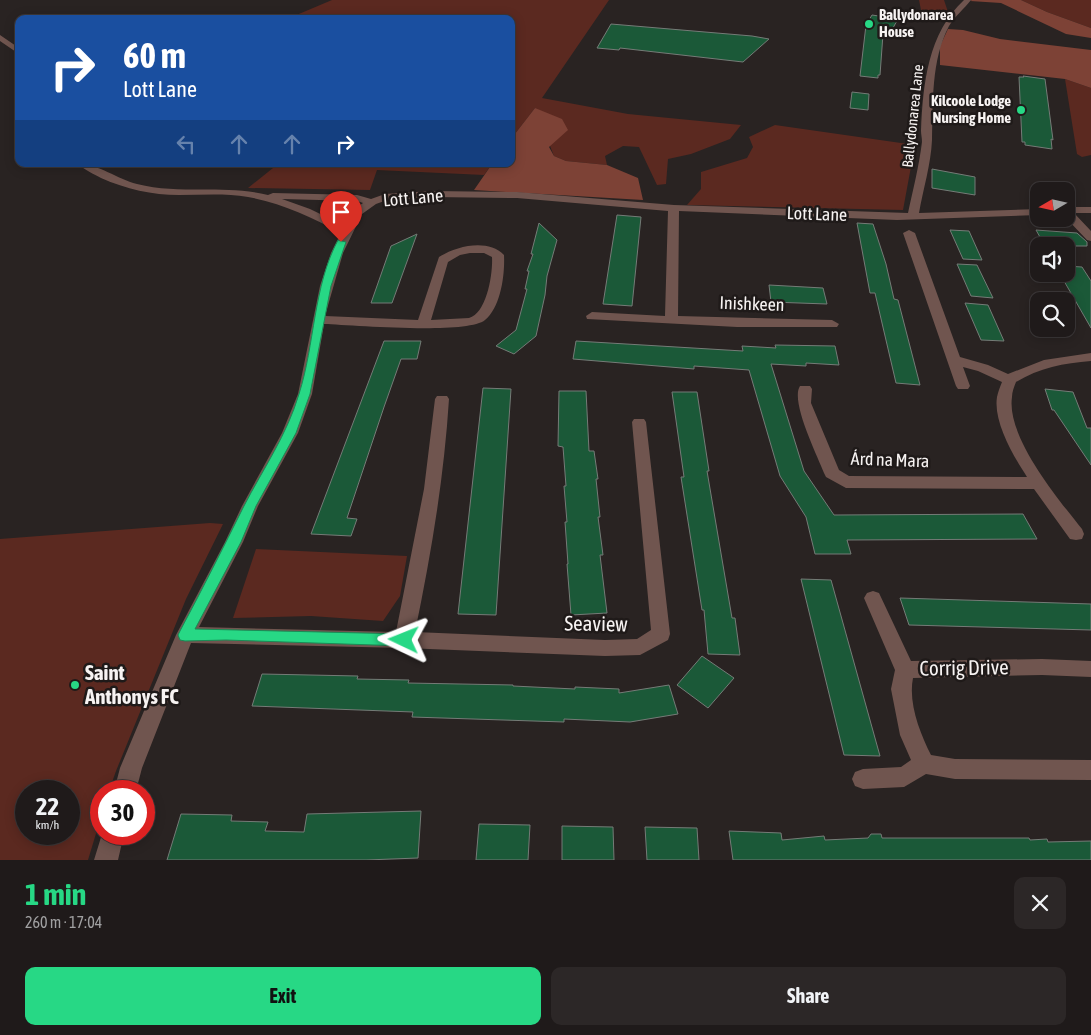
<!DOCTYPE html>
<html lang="en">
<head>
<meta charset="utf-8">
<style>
	body { margin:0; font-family:"Asap Condensed",sans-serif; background:#2c2727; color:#f1f3f6; height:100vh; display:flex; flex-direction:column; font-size:19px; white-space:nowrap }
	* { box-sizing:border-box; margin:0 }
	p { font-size:16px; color:#a1a1a2 }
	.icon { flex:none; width:28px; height:28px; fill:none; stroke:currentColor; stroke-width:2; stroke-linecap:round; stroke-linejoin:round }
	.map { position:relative; height:860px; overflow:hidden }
	.sheet { display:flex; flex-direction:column; background:#1f1a1a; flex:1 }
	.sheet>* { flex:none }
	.banner { position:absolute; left:15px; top:15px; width:500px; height:152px; border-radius:10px; box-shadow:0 2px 12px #0003,0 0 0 1px #3c3839; background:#1a4fa0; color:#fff; overflow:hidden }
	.needle { width:32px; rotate:261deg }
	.fabs { position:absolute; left:1030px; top:182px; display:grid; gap:10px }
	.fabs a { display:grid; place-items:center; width:45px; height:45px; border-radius:10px; background:#1f1a1a; box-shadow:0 2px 12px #0003,0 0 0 1px #3c3839; font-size:25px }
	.speed { position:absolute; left:15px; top:780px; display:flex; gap:10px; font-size:25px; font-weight:700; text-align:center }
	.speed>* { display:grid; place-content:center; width:65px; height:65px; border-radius:50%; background:#1f1a1a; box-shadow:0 2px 12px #0003,0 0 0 1px #3c3839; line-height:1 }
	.speed small { font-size:12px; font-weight:400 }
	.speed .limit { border:8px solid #d22; background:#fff; color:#111 }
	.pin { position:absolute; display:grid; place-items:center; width:42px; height:42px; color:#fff; margin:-51px -21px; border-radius:50% 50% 50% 0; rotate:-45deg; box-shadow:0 0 5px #0007 }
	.pin .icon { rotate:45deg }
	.me { position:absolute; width:55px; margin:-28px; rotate:272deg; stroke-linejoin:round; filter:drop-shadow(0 0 4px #0008) }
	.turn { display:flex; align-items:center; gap:18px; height:105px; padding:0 25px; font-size:22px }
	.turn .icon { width:65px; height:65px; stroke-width:2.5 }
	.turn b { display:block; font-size:35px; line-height:42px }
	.lanes { display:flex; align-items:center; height:48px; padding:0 25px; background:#0003; justify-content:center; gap:25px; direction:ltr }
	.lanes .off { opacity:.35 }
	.round { display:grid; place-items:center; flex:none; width:52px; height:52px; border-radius:10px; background:#2c2727 }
	.head { display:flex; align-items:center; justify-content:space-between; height:85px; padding:0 25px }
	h1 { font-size:30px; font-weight:700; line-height:38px; color:#27d885 }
	.action { display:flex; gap:10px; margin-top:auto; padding:10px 25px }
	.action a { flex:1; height:58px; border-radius:10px; background:#27d885; color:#111; font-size:20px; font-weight:700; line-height:58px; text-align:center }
	.action a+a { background:#2c2727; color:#f1f3f6 }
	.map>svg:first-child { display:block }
	.green { fill:#5b2920; fill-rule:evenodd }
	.forest { fill:#7d4236 }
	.building { fill:#1b5938; stroke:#757b77 }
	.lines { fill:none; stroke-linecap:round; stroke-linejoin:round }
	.minor { fill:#70554f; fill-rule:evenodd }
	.route { fill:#27d885; stroke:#198c56 }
	.poi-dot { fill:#27d885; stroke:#1f1a19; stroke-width:2 }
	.labels { text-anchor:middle; stroke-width:5; stroke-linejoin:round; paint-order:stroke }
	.far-poi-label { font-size:15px; font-weight:bold; fill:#f7f3f2; stroke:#1f1a19; text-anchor:start }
	.far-street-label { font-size:15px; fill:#f7f3f2; stroke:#1f1a19 }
	.street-label { font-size:18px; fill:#f7f3f2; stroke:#1f1a19 }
	.near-street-label { font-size:21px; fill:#f7f3f2; stroke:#1f1a19 }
	.near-poi-label { font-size:21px; font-weight:bold; fill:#f7f3f2; stroke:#1f1a19; text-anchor:start }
</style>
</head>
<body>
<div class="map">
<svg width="1091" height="860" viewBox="0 0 1091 860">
	<rect width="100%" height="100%" fill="#292322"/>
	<path class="green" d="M332,0h277l-67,98 86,16 113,11 -11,14 -39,15 -23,5 -2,25 -9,1 -18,-38 -16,-1 -18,10 2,9 -41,-4 -12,-5 -19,-48 -24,31v-120h-224z
		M919,0h25l4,12 -27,-2z
		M1021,0h70v28l-44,-16z
		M1065,79l26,9v67l-9,2 -5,-3z
		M775,125l140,20 -12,65 -216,-5 14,-16v-17l46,-14 6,-11 -4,-10z
		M278,164h214l-8,11 -107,-5 -7,20 -122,-2z
		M210,523l13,1 -37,75 -70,172 -7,20h-8v26l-13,43h-88v-321zM26,791h43v43h-43z
		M256,549l151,7 -7,40 -17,25 -72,-5 -78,2z"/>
	<path class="forest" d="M972,0h49l26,12 44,16v10l-25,-4 -65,-31 -31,-2z
		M948,29l15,1 37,9 91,11v38l-26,-9 -125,-14v-19z
		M535,108l27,11 6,11 -19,17 5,9 12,5 41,4 31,13 5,22 -169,-10 18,-26h19v-25z"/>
	<path class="building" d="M872,15l26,4 -9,16 -6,-1 -3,41h-2v3l-18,-2 6,-51z
		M611,24l141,12 17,3 -26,23 -123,-14 -1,2 -22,-2z
		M1023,76l22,3 8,61 -2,-1 1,10 -27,-4v-3h-3l-3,-65h5z
		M852,92l17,2 -1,16 -18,-2z
		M932,169l43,8v18l-43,-7z
		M617,215l24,2 -9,89 -29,-2z
		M539,223l18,17 -10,36 -2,19 -9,41 -22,18 -18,-8 20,-16 11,-41h-2l4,-18h-2l6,-17h-2z
		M857,223l16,1 13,40 8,35 4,1 22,85 -24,-2 -21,-90h-5z
		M950,230l19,1 13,29 -19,-1z
		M1036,230l41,3 10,9v4h-42z
		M417,234l-25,69h-21l20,-57z
		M957,264l20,1 16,33 -22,-2z
		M1066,266l16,1 9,14v47l-27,-47h6l-4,-7z
		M769,285l54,3 4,16 -56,-2z
		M965,303l23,2 16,36 -23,-1z
		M384,341h37l-4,18h-16l-17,48 -37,111 10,1 -6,17 -40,-2z
		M576,341l167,10 -1,-5 34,2 -1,-3 60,1 4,19 -33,-2v3l-35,-2 33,107 30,44 189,-1 14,25 -190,1 4,14h-36l-9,-37 -26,-41 -31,-106 -55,-4v3l-121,-10z
		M483,388l28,1 -15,226 -38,-1z
		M1045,389l28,3 14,36h4v37l-37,-55h-2z
		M559,391h27l3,60h5l4,28h-2l4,38h-2l5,38h-3l7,58 -36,2 -4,-51h1l-3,-42h2l-3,-36h2l-3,-39 -5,-1z
		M672,392h25l12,79h-2l25,147h3l5,37 -32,-1 -4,-44h-2l-21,-133h3z
		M801,579l30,1 49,176 -36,-1z
		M900,598l191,6v26l-182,-5z
		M702,656l32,22 -26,30 -31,-23z
		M262,674l96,2 -1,3 52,1 -1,3 105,2v1l62,3v-2l44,2v4l50,-8 9,29 -48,8 -66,-3v3l-152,-5 1,-5 -161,-6z
		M421,811l-3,47 -52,2h-199l14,-46 51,1 -1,6 37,1 -3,9 39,1 3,-18z
		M479,824l51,1 -2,35h-52z
		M562,826l51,1 1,33h-52z
		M645,827l52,1 2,32h-52z
		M729,831l52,2 1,7 42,-4 1,4 43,-2 3,-4h10l1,4h147l1,2 17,-1 1,3 43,-1v19h-358z"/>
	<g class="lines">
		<path class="minor" d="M964,0h7c-7,9 -16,16 -22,26 -18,34 -16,77 -17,114 -1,24 -9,50 -13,73l120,-4v6l-142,5 -218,-9 -1,105 154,4 7,4 -2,3h-100l-150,-8 -1,-3 6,-4 73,4 3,-105 -151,-13 -85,-1 -45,3 -11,4 -14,10 -19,39 -18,63 93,4 21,-63c17,-11 49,-19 65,-2 1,19 -3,52 -19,65 -18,15 -133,5 -161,4l-12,70 -14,39 -40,73 -15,36 -44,85 197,5 28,-143 11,-90 2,-3h10l2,3c-5,79 -18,156 -34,233l190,8 32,-1 14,-9 -19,-208 2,-3h10l2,3 24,212 -2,6 -28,15 -35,1 -201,-8 -213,-5 -49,125 -6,23h-22l6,-23 56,-133 49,-93 17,-36 40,-73 16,-39 22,-108 11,-33 10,-20c-29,-16 -60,-30 -93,-36 -23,-4 -46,-2 -69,-2 -27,0 -53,-6 -78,-17 -7,-4 -17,-8 -22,-14 20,0 38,15 58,20 43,11 86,0 131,11l5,-2 84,2 14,4 14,-5 47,-3 85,1 157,13 234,8c5,-23 11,-47 14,-71 0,-4 -1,-8 -1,-11 2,-47 7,-98 43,-131zM282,199l75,2 6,2 -10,7 -8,16 -35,-17zM470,253h14l8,4c1,16 -5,56 -23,61l-38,2 17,-58 12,-7z
			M0,35l19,13v6l-19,-13z
			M1066,207h25v6h-17l17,18v10l-4,-1 -21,-22z
			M909,230l6,3 45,124 28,8 20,9 36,-14 47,-7v8c-27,2 -52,7 -75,21 -2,5 -4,10 -4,15 -6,40 47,103 70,132l2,5 -2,5 -6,1 -6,-1 -36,-50 -188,-1 -20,-11 -2,-4c-7,-18 -34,-72 -24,-87h10l2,3 -1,14 28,67 10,6 178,1c-13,-20 -34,-55 -30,-80 1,-5 3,-10 5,-15l-24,-11 -15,-4 7,19 -2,3h-10l-2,-3 -53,-153z
			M873,591l6,2 32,68 131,-2 49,2v16l-49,-2 -129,3c-5,25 7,55 18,77l24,4 136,1v20l-136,-1 -29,-5 -22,13 -41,2 -8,-3 -3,-7 3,-7 8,-3 38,-2 10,-7 -11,-25 -9,-46 4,-19 -31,-72 3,-5z
			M102,834h22l-6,26h-24z"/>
	</g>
	<path class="route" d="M338,240l8,2 -15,44 -21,108 -14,39 -40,73 -15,36 -46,87 209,5 5,1 2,5 -2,4 -5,2 -178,-6 -41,1 -5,-1 -2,-5 2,-4c22,-41 43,-83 64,-125 19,-37 43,-71 55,-112 16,-50 14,-107 39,-154z"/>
	<g class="poi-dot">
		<circle cx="869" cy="24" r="5"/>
		<circle cx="1021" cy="110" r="5"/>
		<circle cx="75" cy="685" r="5"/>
	</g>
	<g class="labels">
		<g class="far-poi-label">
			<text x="879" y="20">Ballydonarea<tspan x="879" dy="17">House</tspan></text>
			<text x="1011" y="106" text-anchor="end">Kilcoole Lodge<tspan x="1011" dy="17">Nursing Home</tspan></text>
		</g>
		<g class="far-street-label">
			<text transform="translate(913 116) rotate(-84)" y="5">Ballydonarea Lane</text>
		</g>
		<g class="street-label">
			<text transform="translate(413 198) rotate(-5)" y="6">Lott Lane</text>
			<text transform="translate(817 214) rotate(2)" y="6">Lott Lane</text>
			<text transform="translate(752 304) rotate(2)" y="6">Inishkeen</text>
			<text transform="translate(890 460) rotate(2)" y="6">Árd na Mara</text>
		</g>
		<g class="near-street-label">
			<text transform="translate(596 624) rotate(1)" y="7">Seaview</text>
			<text transform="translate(964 668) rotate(-1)" y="7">Corrig Drive</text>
		</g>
		<g class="near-poi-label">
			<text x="85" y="680">Saint<tspan x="85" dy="24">Anthonys FC</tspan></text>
		</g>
	</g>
</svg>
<div class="fabs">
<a><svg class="needle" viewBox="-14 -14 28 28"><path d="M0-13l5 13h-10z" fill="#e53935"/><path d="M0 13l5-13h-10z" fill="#a1a1a2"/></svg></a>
<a><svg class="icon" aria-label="sound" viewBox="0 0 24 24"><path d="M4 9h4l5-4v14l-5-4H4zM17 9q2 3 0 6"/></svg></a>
<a><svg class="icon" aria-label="search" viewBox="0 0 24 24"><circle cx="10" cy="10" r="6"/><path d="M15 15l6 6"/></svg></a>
</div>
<div class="speed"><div>22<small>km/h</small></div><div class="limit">30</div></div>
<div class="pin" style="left:341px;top:242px;background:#d93025"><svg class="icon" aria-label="arrive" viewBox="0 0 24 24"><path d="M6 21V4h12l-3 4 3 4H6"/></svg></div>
<svg class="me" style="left:404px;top:640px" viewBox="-20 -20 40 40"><path d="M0-17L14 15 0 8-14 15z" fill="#27d885" stroke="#fff" stroke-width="4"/></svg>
<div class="banner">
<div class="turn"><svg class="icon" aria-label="right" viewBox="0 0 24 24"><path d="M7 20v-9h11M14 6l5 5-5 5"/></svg><div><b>60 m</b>Lott Lane</div></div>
<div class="lanes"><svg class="icon off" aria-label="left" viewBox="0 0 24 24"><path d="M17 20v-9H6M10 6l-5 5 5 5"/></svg><svg class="icon off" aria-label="ahead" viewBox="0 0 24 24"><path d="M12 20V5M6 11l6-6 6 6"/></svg><svg class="icon off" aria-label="ahead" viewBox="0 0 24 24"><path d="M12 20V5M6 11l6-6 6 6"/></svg><svg class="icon" aria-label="right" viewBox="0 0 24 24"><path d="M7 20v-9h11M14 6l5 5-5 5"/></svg></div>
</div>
</div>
<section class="sheet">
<div class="head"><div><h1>1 min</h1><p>260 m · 17:04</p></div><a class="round"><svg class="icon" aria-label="close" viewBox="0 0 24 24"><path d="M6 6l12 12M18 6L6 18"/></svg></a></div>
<div class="action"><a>Exit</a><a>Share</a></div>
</section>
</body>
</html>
